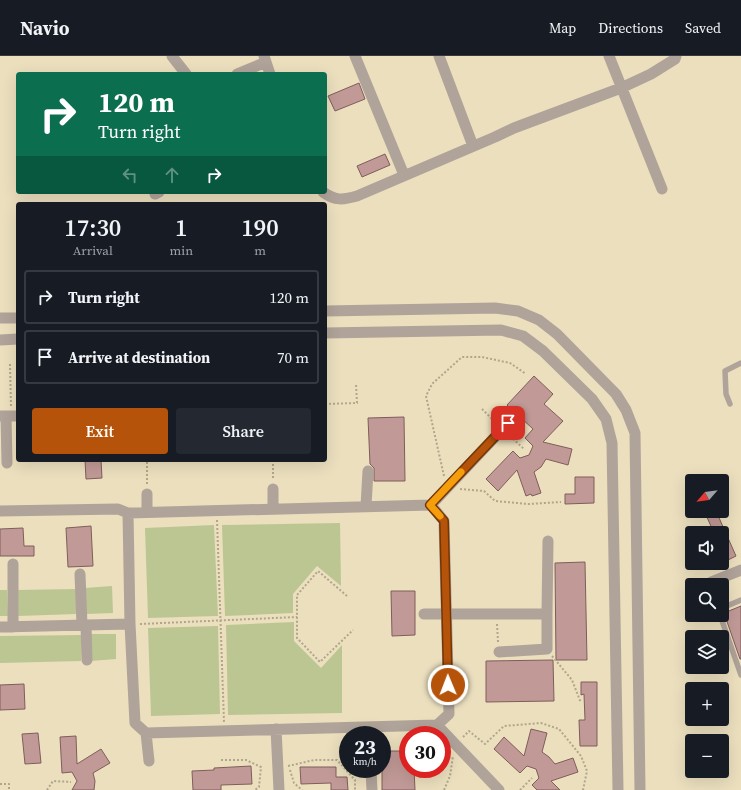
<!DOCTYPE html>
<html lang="en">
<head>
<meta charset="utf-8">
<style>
	body { margin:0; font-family:"Source Serif 4",serif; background:#242831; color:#f1f3f6; height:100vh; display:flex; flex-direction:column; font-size:15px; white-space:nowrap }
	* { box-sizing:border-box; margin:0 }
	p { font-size:13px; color:#9ea1a6 }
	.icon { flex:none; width:22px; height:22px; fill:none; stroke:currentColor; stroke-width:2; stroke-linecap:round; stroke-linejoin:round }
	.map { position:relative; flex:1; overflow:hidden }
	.drawer { position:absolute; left:16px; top:146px; width:311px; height:260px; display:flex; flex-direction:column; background:#171b24; border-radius:4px; box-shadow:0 4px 16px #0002 }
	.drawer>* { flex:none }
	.banner { position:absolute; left:16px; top:16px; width:311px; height:122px; border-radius:4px; box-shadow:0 4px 16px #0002; background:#0b6e4f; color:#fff; overflow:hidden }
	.needle { width:26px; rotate:242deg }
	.controls { position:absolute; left:685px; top:418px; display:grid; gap:8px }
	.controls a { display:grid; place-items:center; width:44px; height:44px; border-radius:4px; background:#171b24; box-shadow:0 4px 16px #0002; font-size:20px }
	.speed { position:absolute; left:339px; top:670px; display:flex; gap:8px; font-size:20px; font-weight:700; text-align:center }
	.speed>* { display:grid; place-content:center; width:52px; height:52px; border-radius:50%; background:#171b24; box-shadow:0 4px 16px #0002; line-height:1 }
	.speed small { font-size:10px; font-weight:400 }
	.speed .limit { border:6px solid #d22; background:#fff; color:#111 }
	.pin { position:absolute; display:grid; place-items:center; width:34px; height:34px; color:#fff; margin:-17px; border-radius:8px; box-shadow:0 2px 6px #0006 }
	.me { position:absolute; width:44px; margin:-22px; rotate:359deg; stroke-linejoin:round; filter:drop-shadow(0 0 3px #0008) }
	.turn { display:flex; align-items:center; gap:14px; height:84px; padding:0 16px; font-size:18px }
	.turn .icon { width:52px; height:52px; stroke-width:2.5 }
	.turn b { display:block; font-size:28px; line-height:34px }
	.lanes { display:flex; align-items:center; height:38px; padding:0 16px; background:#0003; justify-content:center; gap:20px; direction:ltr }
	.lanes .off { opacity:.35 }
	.eta { display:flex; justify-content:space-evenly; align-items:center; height:68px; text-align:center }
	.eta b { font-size:24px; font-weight:600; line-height:28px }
	.cta { display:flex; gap:8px; margin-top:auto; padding:8px 16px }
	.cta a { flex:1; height:46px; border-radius:4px; background:#b45309; color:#fff; font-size:16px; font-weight:600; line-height:46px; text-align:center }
	.cta a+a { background:#242831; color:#f1f3f6 }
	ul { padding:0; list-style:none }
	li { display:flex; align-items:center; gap:12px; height:54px; margin:0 8px 6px; padding:0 8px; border:2px solid #363941; border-radius:4px }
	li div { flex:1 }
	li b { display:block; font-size:15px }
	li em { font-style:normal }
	header { display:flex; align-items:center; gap:24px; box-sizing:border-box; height:56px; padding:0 20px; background:#171b24; border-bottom:1px solid #363941 }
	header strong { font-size:19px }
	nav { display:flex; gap:22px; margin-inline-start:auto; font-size:14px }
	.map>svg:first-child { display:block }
	.green { fill:#bcc692 }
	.building { fill:#c19a97; stroke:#805d5b }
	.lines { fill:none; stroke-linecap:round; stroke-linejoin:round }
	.path { stroke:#afa68b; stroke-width:2; stroke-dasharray:2 2; stroke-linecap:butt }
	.service { stroke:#b0a399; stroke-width:5.5 }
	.minor { stroke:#b0a399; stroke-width:11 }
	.route-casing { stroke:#753606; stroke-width:10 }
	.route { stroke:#b45309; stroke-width:7 }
	.slow { stroke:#f59e0b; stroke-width:7 }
</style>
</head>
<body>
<header>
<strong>Navio</strong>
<nav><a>Map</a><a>Directions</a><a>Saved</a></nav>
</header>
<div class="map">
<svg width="741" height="734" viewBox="0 0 741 734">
	<rect width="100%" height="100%" fill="#ebdfbe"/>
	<path class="green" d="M340,467l1,63 -24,-20 -24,28v19l-68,3 -3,-91z
		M214,469l4,91 -70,2 -3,-90z
		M112,530l1,27 -27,1 -1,-26z
		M76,533v25l-58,2 -1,-26z
		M0,534h7l1,26h-8z
		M294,566v19l27,27 21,-23v68l-114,2 -2,-90z
		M218,570l2,88 -69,2 -3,-88z
		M90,578h26v25l-25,2z
		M81,579v26l-81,2v-27z"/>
	<path class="building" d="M359,27l6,16 -30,12 -7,-15z
		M385,98l5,11 -28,12 -5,-11z
		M534,320l19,18 -9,10 19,17 -20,21 29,7 -4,16 -22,-6 -5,8 -7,5 7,21 -9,3 -1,-2 -5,2 -9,-26 -19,21 -12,-12 27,-28 7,7 9,-3 4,-9 -8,-8 8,-9 -26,-24z
		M404,361l1,64h-31v-13l-4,-4 -2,-46z
		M85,404h16l1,18 -16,1z
		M575,421h19v26l-29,1v-10h10z
		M716,455l20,45 -10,5 -4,-9v-19h-8l-8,-18z
		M91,470l2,40 -25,1 -2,-39z
		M23,472l1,18h10v10h-34v-27z
		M585,506l2,98h-31l-1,-97z
		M391,535h24v44l-23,1z
		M741,550v53h-1l-16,-46z
		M553,604l1,41 -68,1v-41z
		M581,626h16v64h-17l-1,-26h6l-1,-26 -3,1z
		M24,628l1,25 -25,1v-25z
		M531,673l16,4 -5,19 7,5 6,7 18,-6 5,14 -27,9 9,9h-23l-5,-5 7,-7 -3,-9 -9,-3 -7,7 -26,-24 10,-12 20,19z
		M38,677l3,30 -16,1 -3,-30z
		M76,680l1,28 24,-15 9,14 -17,10 2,8 -1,9h-22l5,-9 -5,-9 -10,1 -2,-36z
		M382,695h26v18h6l1,21h-33z
		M251,710l1,18 -31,1v5h-28l-1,-19 22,-1v-2z
		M300,711h36v10h11l1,13h-17v-7l-30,1z"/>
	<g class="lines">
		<path class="path" d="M10,308l1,43
			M325,348l32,-1 -1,-19
			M482,353l13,13
			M510,380l14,13
			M273,404v20
			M444,420l-18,-80 6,-12 30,-27h20l28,6 16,11
			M147,428v-24
			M460,433l24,2 11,10 33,3 33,-2
			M217,464l7,202
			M347,540l-29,-25 -21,24v43l23,24 33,-32
			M140,568l157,-7
			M497,568l1,18
			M552,600l20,24 9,23
			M463,681l6,-6 16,13 19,-18 37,-3 18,6 22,27 6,15 -4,19
			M221,704h25l15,7 -2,20 -4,3
			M288,710l26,-6h23l18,20v10
			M290,714l4,13 8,7
			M0,728h9v6
			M47,734l6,-9 18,1
			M444,734l6,-14 3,-20
			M520,734l12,-12"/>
		<path class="service" d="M730,348l-4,-10 -1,-23 16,-8
			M722,539l2,11
			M722,552l19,-8
			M720,559l21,60"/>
		<path class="minor" d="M172,0l14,18
			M264,0l6,18
			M355,0l49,119
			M439,0l34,90
			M609,0l53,133
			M237,18l29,-12
			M323,136c12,9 20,8 34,4l138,-59 19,-9 107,-40 30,-14 24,-15 1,-3
			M155,138l4,-2
			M325,255l170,-3 23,3 21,9 18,14 59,60 10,16 9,23 5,357
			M0,262h18
			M325,277l176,-3 22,6 20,15 49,48 14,20 6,24 6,347
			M0,284l18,-1
			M0,360h18
			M6,360l1,47
			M273,433v20
			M147,438v18
			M431,449l13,16 5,193 -12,11 -291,8 -11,-10 -5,-99 -2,-111z
			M431,449l77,-82
			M366,450l2,-35
			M0,455l118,-2 10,4
			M13,508v63
			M80,518l2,51
			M711,526l30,-12
			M424,558h123l1,-73
			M86,569l1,35
			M0,571l130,-3
			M499,596l48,-3v-35
			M437,669l62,65
			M276,673l3,61
			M146,677l3,28
			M371,713l1,21"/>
	</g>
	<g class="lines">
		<g class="route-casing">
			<path id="route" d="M448,629l-4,-164 -14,-16 78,-82"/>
		</g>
		<use href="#route" class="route"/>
		<path class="slow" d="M440,460l-10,-11 31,-33"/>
	</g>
</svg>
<div class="controls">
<a><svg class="needle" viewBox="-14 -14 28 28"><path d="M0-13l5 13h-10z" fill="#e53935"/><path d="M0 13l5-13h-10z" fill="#9ea1a6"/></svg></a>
<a><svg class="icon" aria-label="sound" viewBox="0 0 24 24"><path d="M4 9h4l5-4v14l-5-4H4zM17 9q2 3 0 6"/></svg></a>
<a><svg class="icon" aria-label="search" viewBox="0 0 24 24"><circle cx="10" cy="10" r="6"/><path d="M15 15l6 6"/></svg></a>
<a><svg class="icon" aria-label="layers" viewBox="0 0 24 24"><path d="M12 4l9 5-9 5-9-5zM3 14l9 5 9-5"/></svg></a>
<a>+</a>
<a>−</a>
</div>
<div class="speed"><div>23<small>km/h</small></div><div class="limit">30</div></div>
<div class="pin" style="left:508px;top:367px;background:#d93025"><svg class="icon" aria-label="arrive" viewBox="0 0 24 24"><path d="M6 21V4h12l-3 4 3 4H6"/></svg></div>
<svg class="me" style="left:448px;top:629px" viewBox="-20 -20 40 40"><circle r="17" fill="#b45309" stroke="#fff" stroke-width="3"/><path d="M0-11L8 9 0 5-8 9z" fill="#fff"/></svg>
<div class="banner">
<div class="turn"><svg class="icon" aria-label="right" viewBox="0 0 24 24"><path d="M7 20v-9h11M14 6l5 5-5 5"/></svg><div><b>120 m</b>Turn right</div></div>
<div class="lanes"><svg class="icon off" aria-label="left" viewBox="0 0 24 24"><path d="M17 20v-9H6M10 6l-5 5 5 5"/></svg><svg class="icon off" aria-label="ahead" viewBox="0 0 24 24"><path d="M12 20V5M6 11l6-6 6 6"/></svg><svg class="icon" aria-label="right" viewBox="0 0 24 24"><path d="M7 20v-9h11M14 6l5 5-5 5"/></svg></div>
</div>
<section class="drawer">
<div class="eta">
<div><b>17:30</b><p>Arrival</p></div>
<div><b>1</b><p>min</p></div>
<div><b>190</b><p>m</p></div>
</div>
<ul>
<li><svg class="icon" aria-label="right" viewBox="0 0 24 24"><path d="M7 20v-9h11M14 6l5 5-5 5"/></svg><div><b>Turn right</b></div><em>120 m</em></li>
<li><svg class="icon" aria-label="arrive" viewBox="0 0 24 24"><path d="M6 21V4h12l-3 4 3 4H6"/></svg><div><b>Arrive at destination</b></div><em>70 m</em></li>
</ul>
<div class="cta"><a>Exit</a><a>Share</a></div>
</section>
</div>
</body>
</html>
